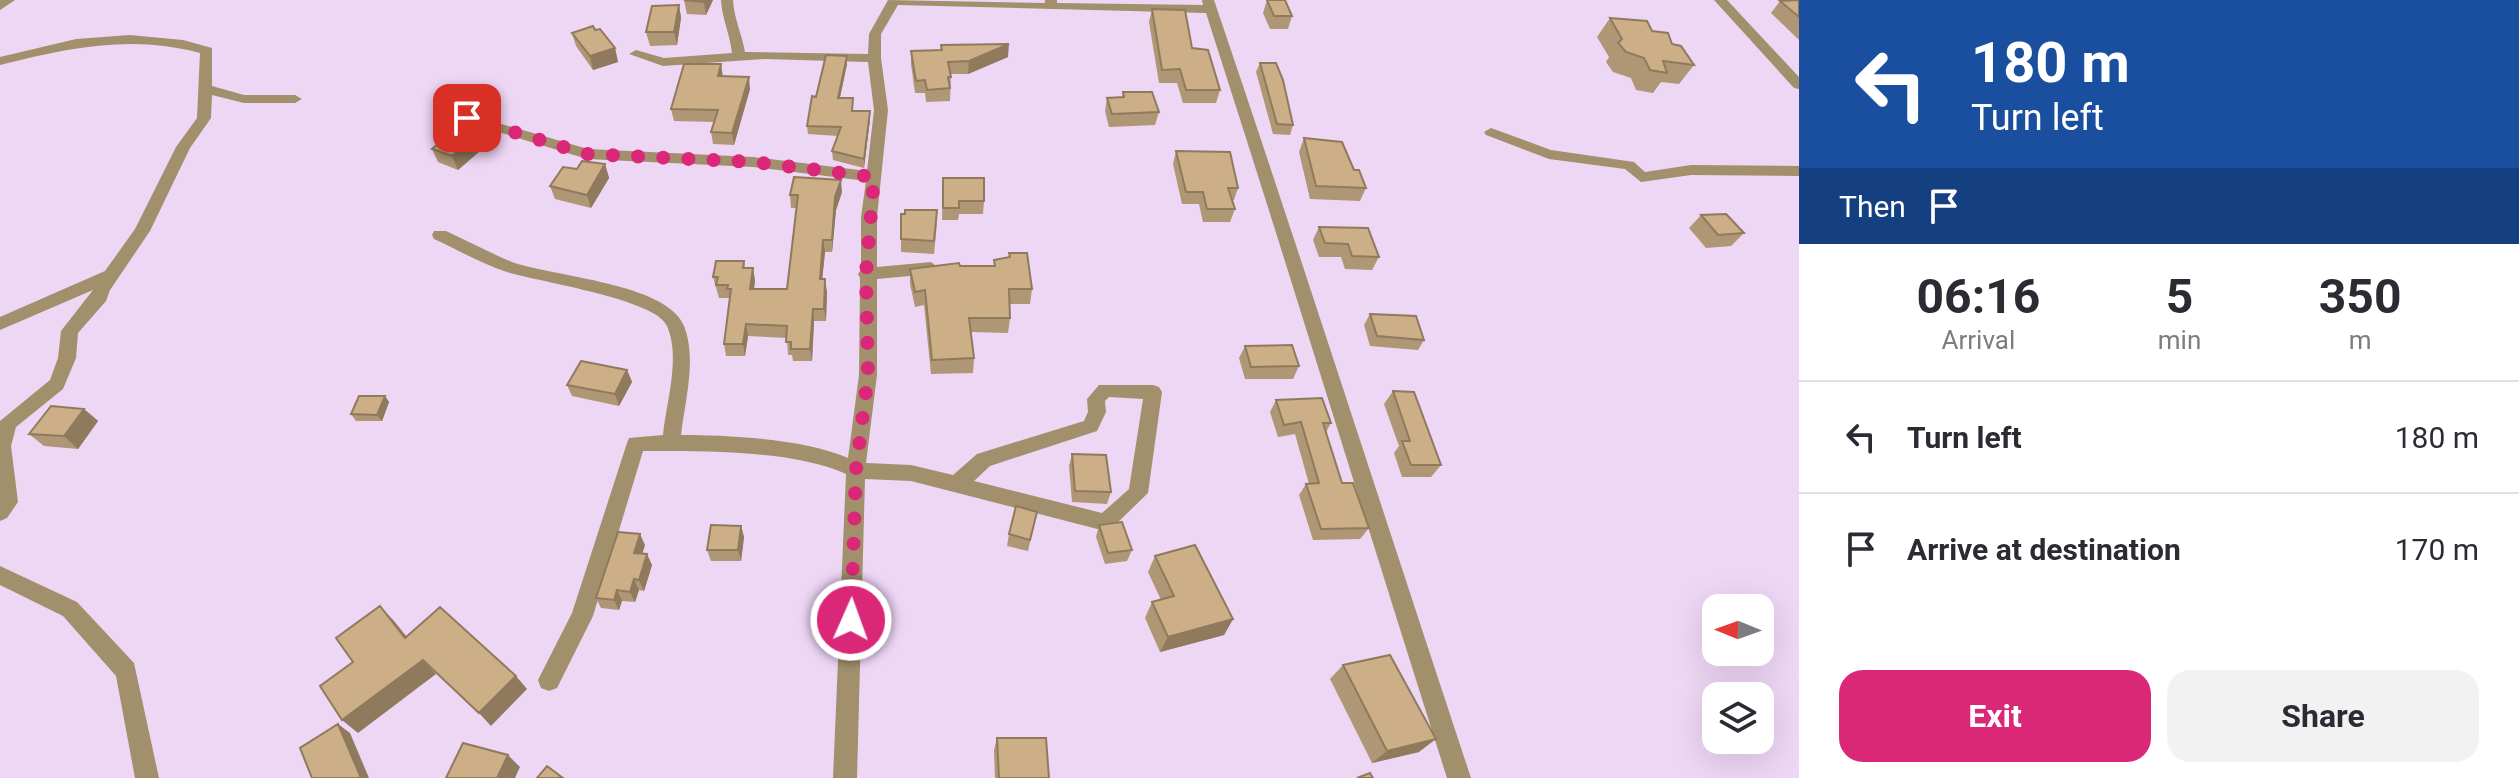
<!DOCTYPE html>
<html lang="en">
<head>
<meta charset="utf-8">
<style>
	body { margin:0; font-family:Roboto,sans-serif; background:#f2f2f3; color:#2b2b33; height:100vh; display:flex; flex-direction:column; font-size:30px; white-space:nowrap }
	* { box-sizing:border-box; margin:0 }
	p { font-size:26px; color:#7c7c81 }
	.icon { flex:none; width:44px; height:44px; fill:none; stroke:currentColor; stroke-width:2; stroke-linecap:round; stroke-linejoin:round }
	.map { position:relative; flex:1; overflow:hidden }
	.side { display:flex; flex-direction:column; background:#fff; width:720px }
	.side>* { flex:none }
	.top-card { background:#1a4fa0; color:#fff; overflow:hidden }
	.needle { width:52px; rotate:271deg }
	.controls { position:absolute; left:1702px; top:594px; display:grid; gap:16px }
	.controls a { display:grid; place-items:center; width:72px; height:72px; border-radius:16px; background:#fff; box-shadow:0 8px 32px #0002; font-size:40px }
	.pin { position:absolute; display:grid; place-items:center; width:68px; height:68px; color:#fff; margin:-34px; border-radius:16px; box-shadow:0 4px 12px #0006 }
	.me { position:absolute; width:88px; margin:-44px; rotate:2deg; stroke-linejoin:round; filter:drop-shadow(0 0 6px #0008) }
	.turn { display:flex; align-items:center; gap:28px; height:168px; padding:0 40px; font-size:36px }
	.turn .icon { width:104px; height:104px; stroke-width:2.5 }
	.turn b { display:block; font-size:56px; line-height:68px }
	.then { display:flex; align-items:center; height:76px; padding:0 40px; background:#0003; gap:16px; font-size:30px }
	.eta { display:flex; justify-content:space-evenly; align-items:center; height:136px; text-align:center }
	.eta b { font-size:48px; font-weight:700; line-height:56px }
	.button { display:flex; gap:16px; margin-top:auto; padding:16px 40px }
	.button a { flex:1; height:92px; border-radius:24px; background:#db2777; color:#fff; font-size:32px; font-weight:700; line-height:92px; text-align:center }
	.button a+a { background:#f2f2f3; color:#2b2b33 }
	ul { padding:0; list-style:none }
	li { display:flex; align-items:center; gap:24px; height:112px; padding:0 40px; border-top:2px solid #e1e1e2 }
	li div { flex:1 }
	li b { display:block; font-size:30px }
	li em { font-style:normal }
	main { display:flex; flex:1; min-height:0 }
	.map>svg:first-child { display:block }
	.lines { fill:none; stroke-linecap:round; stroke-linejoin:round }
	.minor { fill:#a1906b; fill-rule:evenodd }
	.wall { fill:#af9674 }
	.shaded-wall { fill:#8f7a5e }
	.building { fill:#ccaf87; stroke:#8f7a5e; stroke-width:2 }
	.route { stroke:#db2777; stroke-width:14; stroke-dasharray:0 25.2 }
</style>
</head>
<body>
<main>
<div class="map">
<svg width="1799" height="778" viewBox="0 0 1799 778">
	<rect width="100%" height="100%" fill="#eed6f5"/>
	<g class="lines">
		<path class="minor" d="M0,0h15l-15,10z
			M721,0h12c1,19 9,34 12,52l123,2 1,-20 19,-34 157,3v-3h12v3l146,2 -1,-5h12c88,259 171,519 257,778h-24c-81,-255 -159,-511 -241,-765l-308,-8 -17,29v24l7,52 -11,107v50l54,-5 8,6 -8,6 -54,5v96l-11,88 45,2 42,10 24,-21 107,-33 4,-9 -1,-13 12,-14h54l6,2 3,5 -14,101 -36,35 -7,3 -194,-50 -46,-2 -8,299h-24l13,-304c-52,-24 -145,-23 -203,-23l-50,165 -36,72 -8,3 -8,-3 -3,-8 34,-67 55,-170 2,-5 34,-3c3,-33 18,-77 4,-109 -11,-27 -129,-44 -160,-54 -25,-8 -49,-22 -73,-33l-2,-4 2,-4h12c22,10 44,22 66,31 42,15 155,21 172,64 13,33 1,75 -3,109 47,0 125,4 167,23l11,-83 1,-97 -2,-4 3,-4v-53l5,-36 -113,-14 -166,-8 -125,-38 -2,-3 7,-4 121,35 165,8 114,14 7,-61 -6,-48 -103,-3 -102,7 -34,-12 7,-4 28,8 68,-5c-2,-19 -10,-34 -11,-53zM1109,397l34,2 -14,90 -27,24 -128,-32 16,-15 107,-35 9,-19 -1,-11z
			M1714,0h13l72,77v12l-5,-1z
			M130,35l53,5 29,8v38l32,9h51l7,4 -7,4h-51l-32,-8 -1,23 -21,30 -40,83 -40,59 -4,11 -28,32 -2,25 -13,31 -47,38 -5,19 7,56 -11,16 -7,3v-100l50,-41 8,-22 3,-27 32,-41 -93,40v-13l105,-46 30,-42 41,-82 21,-29 3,-65c-68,-19 -133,-5 -200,12v-8l76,-18z
			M1491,128l60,22 83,12 11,10 46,-7 108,1v10l-108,-1 -50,7 -16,-13 -76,-10 -63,-24 -2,-3z
			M0,566l77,36 57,61 25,115h-24l-19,-102 -53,-60 -63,-31z"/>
	</g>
	<path class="wall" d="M684,0h29l-7,15 -19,-1z
		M1267,0l25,16 -4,13h-18l-7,-16z
		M1799,0v40l-28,-27 9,-12z
		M679,5l2,13 -4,27 -27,1 -4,-14z
		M1152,9l40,39 28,42 -4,13h-33l-6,-20h-18l-10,-61z
		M1610,18l42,13 20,13 22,21 -15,19 -18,-2 -8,11 -17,-3 -5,-12 -18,-6 -7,-10 3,-5 -12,-20z
		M595,30l20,18 3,14 -25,8 -17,-24 -4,-13z
		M941,45l67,12 -40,17h-17l-1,27 -24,1 -1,-9h-10l-4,-29v-13l29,-1z
		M847,56v8l-7,34h13v13h17v8l-6,49 -31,-8 -1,-9 6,-15 -30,-2 -1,-8 9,-29z
		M1260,63l33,62 -3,10 -17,-1 -17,-62z
		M723,77l27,12 -16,56 -21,-1 -2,-12 3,-10 -40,-1 -3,-12z
		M1123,92l36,20 -4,13 -46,2 -4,-16 2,-13 15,-1z
		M441,134l47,10 -30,26 -20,-8 -6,-13 12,-9z
		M1304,138l50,32 12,18 -6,13 -50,-2 -11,-47z
		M1176,151l62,37 -4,12h-2l3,9 -5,13h-27l-4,-18h-17l-9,-40z
		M605,164l4,14 -18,30 -36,-9 -5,-13 27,-17z
		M943,178l41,23 -1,13h-24l-1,6h-16z
		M842,192l-6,18 -4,42h-7l-3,27 5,13 -1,29h-12l-2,40h-19l-1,-6h-4l-1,-17 -39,-2 -3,20h-19l-2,-12 5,-42v-4h-10l-6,-21 31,-16 1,7h8l2,13 -1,8h33l9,-81h-5l-1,-13z
		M901,214l36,9 -3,31 -33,-2z
		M1701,215l43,18 -13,13 -25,2 -17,-20z
		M1319,227l60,30 -7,13 -27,-1 -4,-12h-22l-6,-17z
		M1009,253l23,36 -2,15h-21l1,14 -2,15 -37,-1 3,26 -1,15 -42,1 -7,-69 -9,2 -5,-23v-15l84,-3v-6l15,-3z
		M1370,314l54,26 -6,10 -48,-4 -6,-21z
		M1245,346l54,20 -6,13h-48l-6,-21z
		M627,370l5,12 -13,24 -47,-10 -5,-11z
		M1393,391l48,74 -10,12h-29l-8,-24 5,-7 -15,-42z
		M385,396l4,6 -7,19h-26l-5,-7z
		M1276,400l55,23 -5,9 16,51 27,45 -9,11 -47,1 -14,-45 7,-11h3l-14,-50 -17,3 -8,-25z
		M84,409l14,12 -20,28 -34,-3 -15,-12z
		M1072,454l39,38 -4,12 -35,-2 -3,-36z
		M1037,512l-9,39 -21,-5 2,-12z
		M1099,525l33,25 -5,11 -22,3 -9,-27z
		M741,526l3,11 -3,24h-30l-4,-11z
		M645,545l-3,9 10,11 -8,26 -5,-1 -4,12 -13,-1 -3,9 -18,-2 -5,-10z
		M1155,556l78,63 -9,16 -64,17 -15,-34 7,-16 9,-2 -13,-28z
		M1343,665l76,87 -47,11 -42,-84z
		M997,738l52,40h-54l-1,-28z"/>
	<path class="shaded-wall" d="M705,0h8l-7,15 -2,-13z
		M679,5l2,13 -4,27 -3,-13z
		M1009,44l-1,13 -40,17 1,-13z
		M615,48l3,14 -25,8 -3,-14z
		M847,56v8l-9,42v-8z
		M721,64l2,13 -5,-1z
		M749,77l1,12 -16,56 -2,-12z
		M870,111v8l-6,49v-9z
		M482,131l6,13 -30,26 -6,-14z
		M605,164l4,14 -18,30 -4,-13z
		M841,180l1,12 -6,18 -4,42v-12l3,-43z
		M823,240l2,12 -4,40 -1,-13z
		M753,268l2,13 -3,21 -2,-13z
		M825,279l2,13 -1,29 -2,-12z
		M813,309l1,12 -2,40 -2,-12z
		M746,324l2,12 -3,20 -2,-12z
		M627,370l5,12 -13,24 -4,-12z
		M385,396l4,6 -7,19 -5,-6z
		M84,409l14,12 -20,28 -14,-13z
		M741,526l3,11 -3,24 -3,-11z
		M640,534l5,11 -6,19 -5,-11z
		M647,554l5,11 -8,26 -5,-11z
		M634,579l5,11 -4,12 -5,-10z
		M617,590l5,11 -3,9 -5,-10z
		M380,606l14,15 25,31 -14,-14z
		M1233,619l-9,16 -64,17 8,-15z
		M423,660l13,14 -78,59 -16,-13z
		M516,676l11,13 -36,37 -12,-13z
		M338,724l12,9 19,45h-8z
		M1436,739l-17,13 -47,11 15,-12z
		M508,755l12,12 -5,11h-18z"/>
	<path class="building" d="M684,0h21l-1,2z
		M1267,0h18l7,16h-18z
		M1799,0v17l-19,-16z
		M679,5l-5,27h-28l6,-26z
		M1152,9l33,1 7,38 16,2 12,40h-34l-6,-21 -18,1z
		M1610,18l37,3 5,10 16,2 4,11 9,2 13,19 -31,-4 4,12 -17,-3 -6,-12 -18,-6 -8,-9 4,-4z
		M593,26l2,4 5,-1 15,19 -25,8 -18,-23z
		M1009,44l-40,17 -21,1 3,15h-3l2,11 -23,2 -2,-10 -9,1 -5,-30 31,-1 -1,-5z
		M826,55l21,1 -9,42h15l-1,13h18l-6,48 -32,-8 9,-24 -34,-1 5,-30 4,1z
		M1260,63h16l7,17 10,45 -16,-1z
		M684,64h37l-3,12 31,1 -17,56 -21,-1 7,-22 -47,-1z
		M1123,92h29l7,20 -47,2 -5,-16 17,-1z
		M456,122l26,9 -30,25 -20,-7 16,-13 -7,-2z
		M1304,138l38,4 12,28h5l7,18 -50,-2z
		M1176,151l54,1 8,36h-10l7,21h-28l-4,-17h-17z
		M582,161l23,3 -18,31 -37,-9 13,-19 14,2z
		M794,177l47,3 -6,17 -3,43h-9l-3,39h5l-1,30h-11l-3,40h-19v-7h-5l1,-16 -41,-2 -3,20h-19l7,-55h-4l1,-4h-12l2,-8h-5l3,-16h28l-1,7h10l-3,21h37l11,-94h-8z
		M943,178h41v23h-25v7h-16z
		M905,210h32l-3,31 -33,-2v-25h4z
		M1726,214l18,19 -26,2 -17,-20z
		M1319,227l49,1 11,29 -27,-1 -4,-12 -23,-1z
		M1009,253h18l5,36h-23l1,29h-41l5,40 -42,2 -7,-70 -10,2 -5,-23 49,-6 1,3h35l-1,-6 16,-3z
		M1370,314l46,2 8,24 -47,-4z
		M1292,345l7,21 -48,1 -6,-21z
		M581,361l46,9 -12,24 -48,-9z
		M1393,391l21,1 27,73h-30l-9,-24h8z
		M359,396h26l-8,19 -26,-1z
		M1322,398l9,25h-8l19,60h11l16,45 -48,1 -15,-45 13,-1 -18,-61 -17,3 -8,-25z
		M51,406l33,3 -20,27 -35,-2z
		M1072,454l34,1 5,37 -36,-1z
		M1016,506l21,6 -7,28 -21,-6z
		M1122,522l10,28 -24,3 -9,-28z
		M711,525l30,1 -3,24h-31z
		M618,532l22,2 -6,19 13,1 -8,26 -5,-1 -4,13 -13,-2 -3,10 -18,-2z
		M1195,545l38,74 -65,18 -16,-35 22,-6 -19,-40z
		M380,606l25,32 35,-31 76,69 -37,37 -56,-53 -81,60 -22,-34 33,-24 -17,-24z
		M1390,655l46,84 -49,12 -44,-86z
		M338,724l23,54h-49l-12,-30z
		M997,738h49l3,40h-50z
		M463,743l45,12 -11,23h-51z
		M547,766l16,12h-26z
		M1370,773l3,5h-16z"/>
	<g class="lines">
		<path class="route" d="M467,118l120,36 166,8 121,15 -8,97 2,101 -12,95 -5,150"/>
	</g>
</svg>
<div class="controls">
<a><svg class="needle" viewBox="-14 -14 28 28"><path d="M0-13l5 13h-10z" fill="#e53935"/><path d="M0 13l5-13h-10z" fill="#7c7c81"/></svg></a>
<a><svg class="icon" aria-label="layers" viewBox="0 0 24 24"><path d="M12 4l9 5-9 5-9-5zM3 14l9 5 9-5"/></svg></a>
</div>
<div class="pin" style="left:467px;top:118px;background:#d93025"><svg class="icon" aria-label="arrive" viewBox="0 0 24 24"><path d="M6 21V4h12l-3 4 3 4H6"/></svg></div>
<svg class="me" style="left:851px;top:620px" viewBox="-20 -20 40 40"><circle r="17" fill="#db2777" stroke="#fff" stroke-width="3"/><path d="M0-11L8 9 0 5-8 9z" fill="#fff"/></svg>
</div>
<section class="side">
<div class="top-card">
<div class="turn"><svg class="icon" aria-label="left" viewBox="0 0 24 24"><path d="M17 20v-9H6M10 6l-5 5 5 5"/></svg><div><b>180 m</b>Turn left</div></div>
<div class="then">Then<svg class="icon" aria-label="arrive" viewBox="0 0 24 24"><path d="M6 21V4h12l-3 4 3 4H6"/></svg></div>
</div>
<div class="eta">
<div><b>06:16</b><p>Arrival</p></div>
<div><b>5</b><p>min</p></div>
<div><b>350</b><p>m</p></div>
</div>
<ul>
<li><svg class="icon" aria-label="left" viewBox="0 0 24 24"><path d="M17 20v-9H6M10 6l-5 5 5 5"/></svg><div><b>Turn left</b></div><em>180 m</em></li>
<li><svg class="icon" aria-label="arrive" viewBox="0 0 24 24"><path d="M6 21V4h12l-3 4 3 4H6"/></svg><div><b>Arrive at destination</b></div><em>170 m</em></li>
</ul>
<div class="button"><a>Exit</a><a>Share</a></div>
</section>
</main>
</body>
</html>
